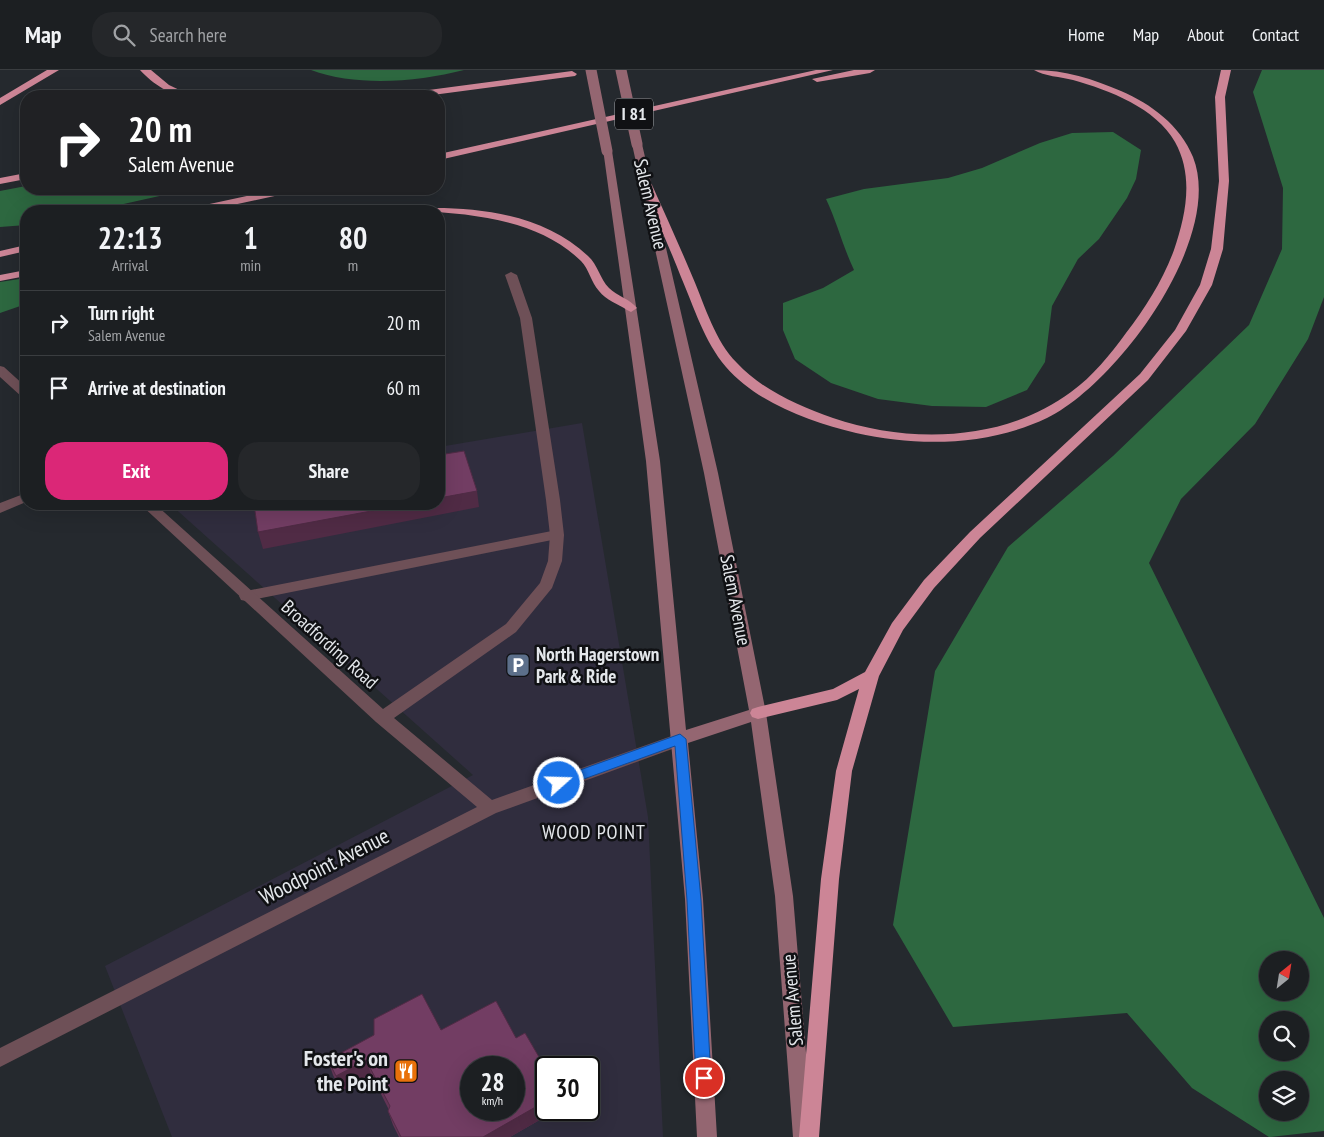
<!DOCTYPE html>
<html lang="en">
<head>
<meta charset="utf-8">
<style>
	body { margin:0; font-family:"PT Sans Narrow",sans-serif; background:#25272a; color:#f1f3f6; height:100vh; display:flex; flex-direction:column; font-size:19px; white-space:nowrap }
	* { box-sizing:border-box; margin:0 }
	p { font-size:16px; color:#a0a2a5 }
	.icon { flex:none; width:28px; height:28px; fill:none; stroke:currentColor; stroke-width:2; stroke-linecap:round; stroke-linejoin:round }
	.map { position:relative; flex:1; overflow:hidden }
	.side { position:absolute; left:20px; top:135px; width:425px; height:305px; display:flex; flex-direction:column; background:#1c1f22; border-radius:20px; box-shadow:0 5px 20px #0002,0 0 0 1px #3a3d40 }
	.side>* { flex:none }
	.banner { position:absolute; left:20px; top:20px; width:425px; height:105px; border-radius:20px; box-shadow:0 5px 20px #0002,0 0 0 1px #3a3d40; background:#202124; color:#fff; overflow:hidden }
	.needle { width:32px; rotate:30deg }
	.controls { position:absolute; left:1259px; top:881px; display:grid; gap:10px }
	.controls a { display:grid; place-items:center; width:50px; height:50px; border-radius:50%; background:#1c1f22; box-shadow:0 5px 20px #0002,0 0 0 1px #3a3d40; font-size:25px }
	.speed { position:absolute; left:460px; top:986px; display:flex; gap:10px; font-size:25px; font-weight:700; text-align:center }
	.speed>* { display:grid; place-content:center; width:65px; height:65px; border-radius:50%; background:#1c1f22; box-shadow:0 5px 20px #0002,0 0 0 1px #3a3d40; line-height:1 }
	.speed small { font-size:12px; font-weight:400 }
	.speed .limit { border:2px solid #111; border-radius:8px; background:#fff; color:#111 }
	.pin { position:absolute; display:grid; place-items:center; width:42px; height:42px; color:#fff; margin:-21px; border:2px solid #fff; border-radius:50%; box-shadow:0 1px 5px #0007 }
	.me { position:absolute; width:55px; margin:-28px; rotate:70deg; stroke-linejoin:round; filter:drop-shadow(0 0 4px #0008) }
	.turn { display:flex; align-items:center; gap:18px; height:105px; padding:0 25px; font-size:22px }
	.turn .icon { width:65px; height:65px; stroke-width:2.5 }
	.turn b { display:block; font-size:35px; line-height:42px }
	.eta { display:flex; justify-content:space-evenly; align-items:center; height:85px; text-align:center }
	.eta b { font-size:30px; font-weight:600; line-height:35px }
	.button { display:flex; gap:10px; margin-top:auto; padding:10px 25px }
	.button a { flex:1; height:58px; border-radius:20px; background:#db2777; color:#fff; font-size:20px; font-weight:600; line-height:58px; text-align:center }
	.button a+a { background:#25272a; color:#f1f3f6 }
	ul { padding:0; list-style:none }
	li { display:flex; align-items:center; gap:15px; height:65px; padding:0 25px; border-top:1px solid #3a3d40 }
	li div { flex:1 }
	li b { display:block; font-size:19px }
	li em { font-style:normal }
	header { display:flex; align-items:center; gap:30px; box-sizing:border-box; height:70px; padding:0 25px; background:#1c1f22; border-bottom:1px solid #3a3d40 }
	header strong { font-size:24px }
	nav { display:flex; gap:28px; margin-inline-start:auto; font-size:18px }
	.search { width:350px; height:45px; background:#25272a; display:flex; align-items:center; gap:12px; box-sizing:border-box; padding:0 18px; border-radius:20px; color:#a0a2a5; font-size:19px }
	.map>svg:first-child { display:block }
	.commercial { fill:#302d3e; fill-rule:evenodd }
	.forest { fill:#2d6840; fill-rule:evenodd }
	.lines { fill:none; stroke-linecap:round; stroke-linejoin:round }
	.service { fill:#6e5057; fill-rule:evenodd }
	.minor { fill:#6e5057; fill-rule:evenodd }
	.secondary { fill:#946671; fill-rule:evenodd }
	.motorway { fill:#cc8596; fill-rule:evenodd }
	.secondary-bridge { stroke:#946671; stroke-width:11 }
	.wall { fill:#623455 }
	.shaded-wall { fill:#502b45 }
	.building { fill:#723d63; stroke:#502b45; fill-rule:evenodd }
	.route { fill:#1a73e8; stroke:#114b97 }
	.labels { text-anchor:middle; stroke-width:5; stroke-linejoin:round; paint-order:stroke }
	.shield { fill:#101114; stroke:#a4a7aa; stroke-width:1 }
	.shield-label { font-size:18px; font-weight:bold; fill:#e4e7eb }
	.street-label { font-size:19px; fill:#e4e7eb; stroke:#101114 }
	.poi-label { font-size:19px; font-weight:bold; fill:#e4e7eb; stroke:#101114; text-anchor:start }
	.neighbourhood-label { font-size:20px; letter-spacing:1px; fill:#e4e7eb; stroke:#101114 }
	.near-street-label { font-size:22px; fill:#e4e7eb; stroke:#101114 }
	.near-poi-label { font-size:22px; font-weight:bold; fill:#e4e7eb; stroke:#101114; text-anchor:end }
</style>
</head>
<body>
<header>
<strong>Map</strong>
<div class="search"><svg class="icon" aria-label="search" viewBox="0 0 24 24"><circle cx="10" cy="10" r="6"/><path d="M15 15l6 6"/></svg>Search here</div>
<nav><a>Home</a><a>Map</a><a>About</a><a>Contact</a></nav>
</header>
<div class="map">
<svg width="1324" height="1067" viewBox="0 0 1324 1067">
	<rect width="100%" height="100%" fill="#25292e"/>
	<path class="commercial" d="M582,353l66,394 15,320h-491l-67,-171 368,-191 -303,-271h269v-57zM471,998h43v42h-43zM546,998h43v42h-43z"/>
	<path class="forest" d="M311,0h153c-47,12 -107,17 -153,0z
		M1262,0h62v227l-16,42 -53,85 -74,75 -32,64 175,355v213l-55,6 -77,-49 -65,-75 -174,14 -60,-102 42,-254 73,-124 105,-91 136,-131 33,-76 1,-61 -30,-96zM1268,890h32v32h-32zM1268,950h32v32h-32zM1268,1010h32v32h-32z
		M1113,62l28,18 -5,29 -9,19 -28,41 -21,20 -26,47 -7,56 -18,28 -41,17 -54,-1 -54,-7 -47,-16 -36,-24 -12,-29v-27l40,-15 31,-18c-11,-23 -17,-48 -28,-71l38,-10 84,-11 34,-10 58,-25 32,-10z
		M26,116v3h165l-99,22h-66v14l-26,2v-36z
		M26,208v26l-26,9v-31z"/>
	<g class="lines">
		<path class="service" d="M557,460l7,5 -2,3 -316,63 -5,-1 -2,-4 2,-4 5,-1z"/>
		<path class="minor" d="M511,202l6,3 15,43 28,182 4,35 -2,26 -10,27 -36,44 -122,86 98,82 188,-67 6,1 2,5 -2,5 -190,69 -496,254v-19l477,-241 -101,-85 -236,-218h15l228,205 123,-85 34,-41 8,-22 2,-26 -4,-35 -26,-182 -15,-43z
			M0,296l4,1 22,20v11l-4,-1 -22,-20z
			M26,423v9l-26,11v-10z"/>
		<path class="secondary" d="M637,71l5,3 76,329 48,240 27,183 20,241h-20l-18,-241 -24,-174 -63,21 15,156 14,238h-20l-12,-238 -39,-438 -43,-312 9,2 48,310 26,269 63,-20 -45,-237 -72,-329z"/>
		<path class="motorway" d="M47,0h12l-59,35v-7z
			M140,0h11l18,15 23,11c-20,1 -38,-11 -52,-26z
			M816,0h17l-394,90v-6z
			M854,0h21l-5,3 -53,9 -5,-3z
			M1034,0c31,0 59,9 87,21 30,13 59,34 72,66 32,81 -76,227 -146,261 -59,28 -128,29 -191,15 -45,-11 -99,-30 -130,-66 -22,-26 -32,-60 -45,-90 -12,-31 -26,-61 -39,-92l1,-2 4,-1 5,3c14,31 28,62 41,93 12,28 22,63 44,85 25,27 62,43 96,55 76,26 171,24 238,-26 22,-16 39,-37 55,-59 20,-26 37,-53 48,-83 12,-35 20,-74 1,-108 -19,-34 -66,-52 -102,-62 -12,-3 -29,-4 -39,-10z
			M1221,0h10l-6,27 4,84 -6,68 -11,36 -26,46 -38,49 -168,158 -46,50 -31,42 -24,46 -27,95 -13,108 -20,258h-20l22,-258 15,-108 23,-82 -22,11 -79,19 -6,-2 -2,-4 2,-4 6,-2 75,-18 32,-17 27,-49 32,-43 46,-48 170,-158 35,-44 25,-45 11,-36 8,-68 -4,-84z
			M572,1l5,3 -2,2 -150,20h-24l5,-3z
			M26,103v6l-26,5v-6z
			M280,119h18l-5,3 -88,19h-19l5,-3z
			M427,138c56,-1 119,8 161,48 10,9 12,23 21,32 8,8 21,11 28,20l-6,4 -4,-2c-9,-6 -21,-10 -28,-19 -8,-9 -10,-22 -18,-30 -42,-41 -108,-47 -159,-50z
			M26,175v6l-26,6v-6z
			M26,200v6l-26,5v-6z"/>
		<path class="secondary-bridge" d="M591,0l16,81
			M621,0l16,74"/>
	</g>
	<path class="wall" d="M441,960l105,80h11l-47,27h-111l-6,-12 -5,-14 1,-1 -18,-36 -30,17 -8,-16 -5,-15z"/>
	<path class="shaded-wall" d="M477,421l2,16 -216,42 -5,-17 151,-28h30v-6z
		M366,990l5,14 -30,17 -5,-15z
		M546,1031v9h11l-47,27h-27z"/>
	<path class="building" d="M464,381l13,40 -38,7v-43z
		M254,434h155l-151,28z
		M422,924l19,36 55,-29 20,37 9,-5 21,36v32l-63,36h-82l-13,-26 2,-5 -24,-46 -30,16 -8,-16 46,-25v-16zM471,998h43v42h-43z"/>
	<path class="route" d="M680,664l6,5 15,161 10,178 -2,5 -5,2 -6,-2 -2,-5 -9,-178 -12,-154 -116,42 -6,-5 2,-4z"/>
	<defs>
		<g id="parking-square" transform="scale(1.25)"><rect x="-9" y="-9" width="18" height="18" rx="4" fill="#5c6f8a" stroke="#101114"/><path d="M-3.5-5.5H1a3.5 3.5 0 0 1 0 7H-1V5.5H-3.5ZM-1-3.4V-.6H.8a1.4 1.4 0 0 0 0-2.8Z" fill="#fff"/></g>
		<g id="restaurant-square" transform="scale(1.25)"><rect x="-9" y="-9" width="18" height="18" rx="4" fill="#e8710a" stroke="#101114"/><path d="M-5-6h1v4h1v-4h1v4h1v-4h1v5L-1.5 .5V6h-2V.5L-5-1ZM5-6V6H3V1.5H1.5Q1.5-4 5-6Z" fill="#fff"/></g>
	</defs>
	<g fill-rule="evenodd">
		<use href="#parking-square" x="518" y="595"/>
		<use href="#restaurant-square" x="406" y="1001"/>
	</g>
	<g class="labels">
		<rect class="shield" x="615" y="28.5" width="38" height="31" rx="4"/>
		<g class="shield-label">
			<text x="634" y="50">I 81</text>
		</g>
		<g class="street-label">
			<text transform="translate(651 134) rotate(77)" y="7">Salem Avenue</text>
			<text transform="translate(736 530) rotate(79)" y="7">Salem Avenue</text>
			<text transform="translate(330 574) rotate(42)" y="7">Broadfording Road</text>
			<text transform="translate(792 930) rotate(-95)" y="7">Salem Avenue</text>
		</g>
		<g class="poi-label">
			<text x="536" y="591">North Hagerstown<tspan x="536" dy="22">Park &amp; Ride</tspan></text>
		</g>
		<g class="neighbourhood-label">
			<text x="594" y="769">WOOD POINT</text>
		</g>
		<g class="near-street-label">
			<text transform="translate(324 796) rotate(-27)" y="8">Woodpoint Avenue</text>
		</g>
		<g class="near-poi-label">
			<text x="388" y="996">Foster's on<tspan x="388" dy="25">the Point</tspan></text>
		</g>
	</g>
</svg>
<div class="controls">
<a><svg class="needle" viewBox="-14 -14 28 28"><path d="M0-13l5 13h-10z" fill="#e53935"/><path d="M0 13l5-13h-10z" fill="#a0a2a5"/></svg></a>
<a><svg class="icon" aria-label="search" viewBox="0 0 24 24"><circle cx="10" cy="10" r="6"/><path d="M15 15l6 6"/></svg></a>
<a><svg class="icon" aria-label="layers" viewBox="0 0 24 24"><path d="M12 4l9 5-9 5-9-5zM3 14l9 5 9-5"/></svg></a>
</div>
<div class="speed"><div>28<small>km/h</small></div><div class="limit">30</div></div>
<div class="pin" style="left:704px;top:1008px;background:#d93025"><svg class="icon" aria-label="arrive" viewBox="0 0 24 24"><path d="M6 21V4h12l-3 4 3 4H6"/></svg></div>
<svg class="me" style="left:559px;top:713px" viewBox="-20 -20 40 40"><circle r="17" fill="#1a73e8" stroke="#fff" stroke-width="3"/><path d="M0-11L8 9 0 5-8 9z" fill="#fff"/></svg>
<div class="banner">
<div class="turn"><svg class="icon" aria-label="right" viewBox="0 0 24 24"><path d="M7 20v-9h11M14 6l5 5-5 5"/></svg><div><b>20 m</b>Salem Avenue</div></div>
</div>
<section class="side">
<div class="eta">
<div><b>22:13</b><p>Arrival</p></div>
<div><b>1</b><p>min</p></div>
<div><b>80</b><p>m</p></div>
</div>
<ul>
<li><svg class="icon" aria-label="right" viewBox="0 0 24 24"><path d="M7 20v-9h11M14 6l5 5-5 5"/></svg><div><b>Turn right</b><p>Salem Avenue</p></div><em>20 m</em></li>
<li><svg class="icon" aria-label="arrive" viewBox="0 0 24 24"><path d="M6 21V4h12l-3 4 3 4H6"/></svg><div><b>Arrive at destination</b></div><em>60 m</em></li>
</ul>
<div class="button"><a>Exit</a><a>Share</a></div>
</section>
</div>
</body>
</html>
